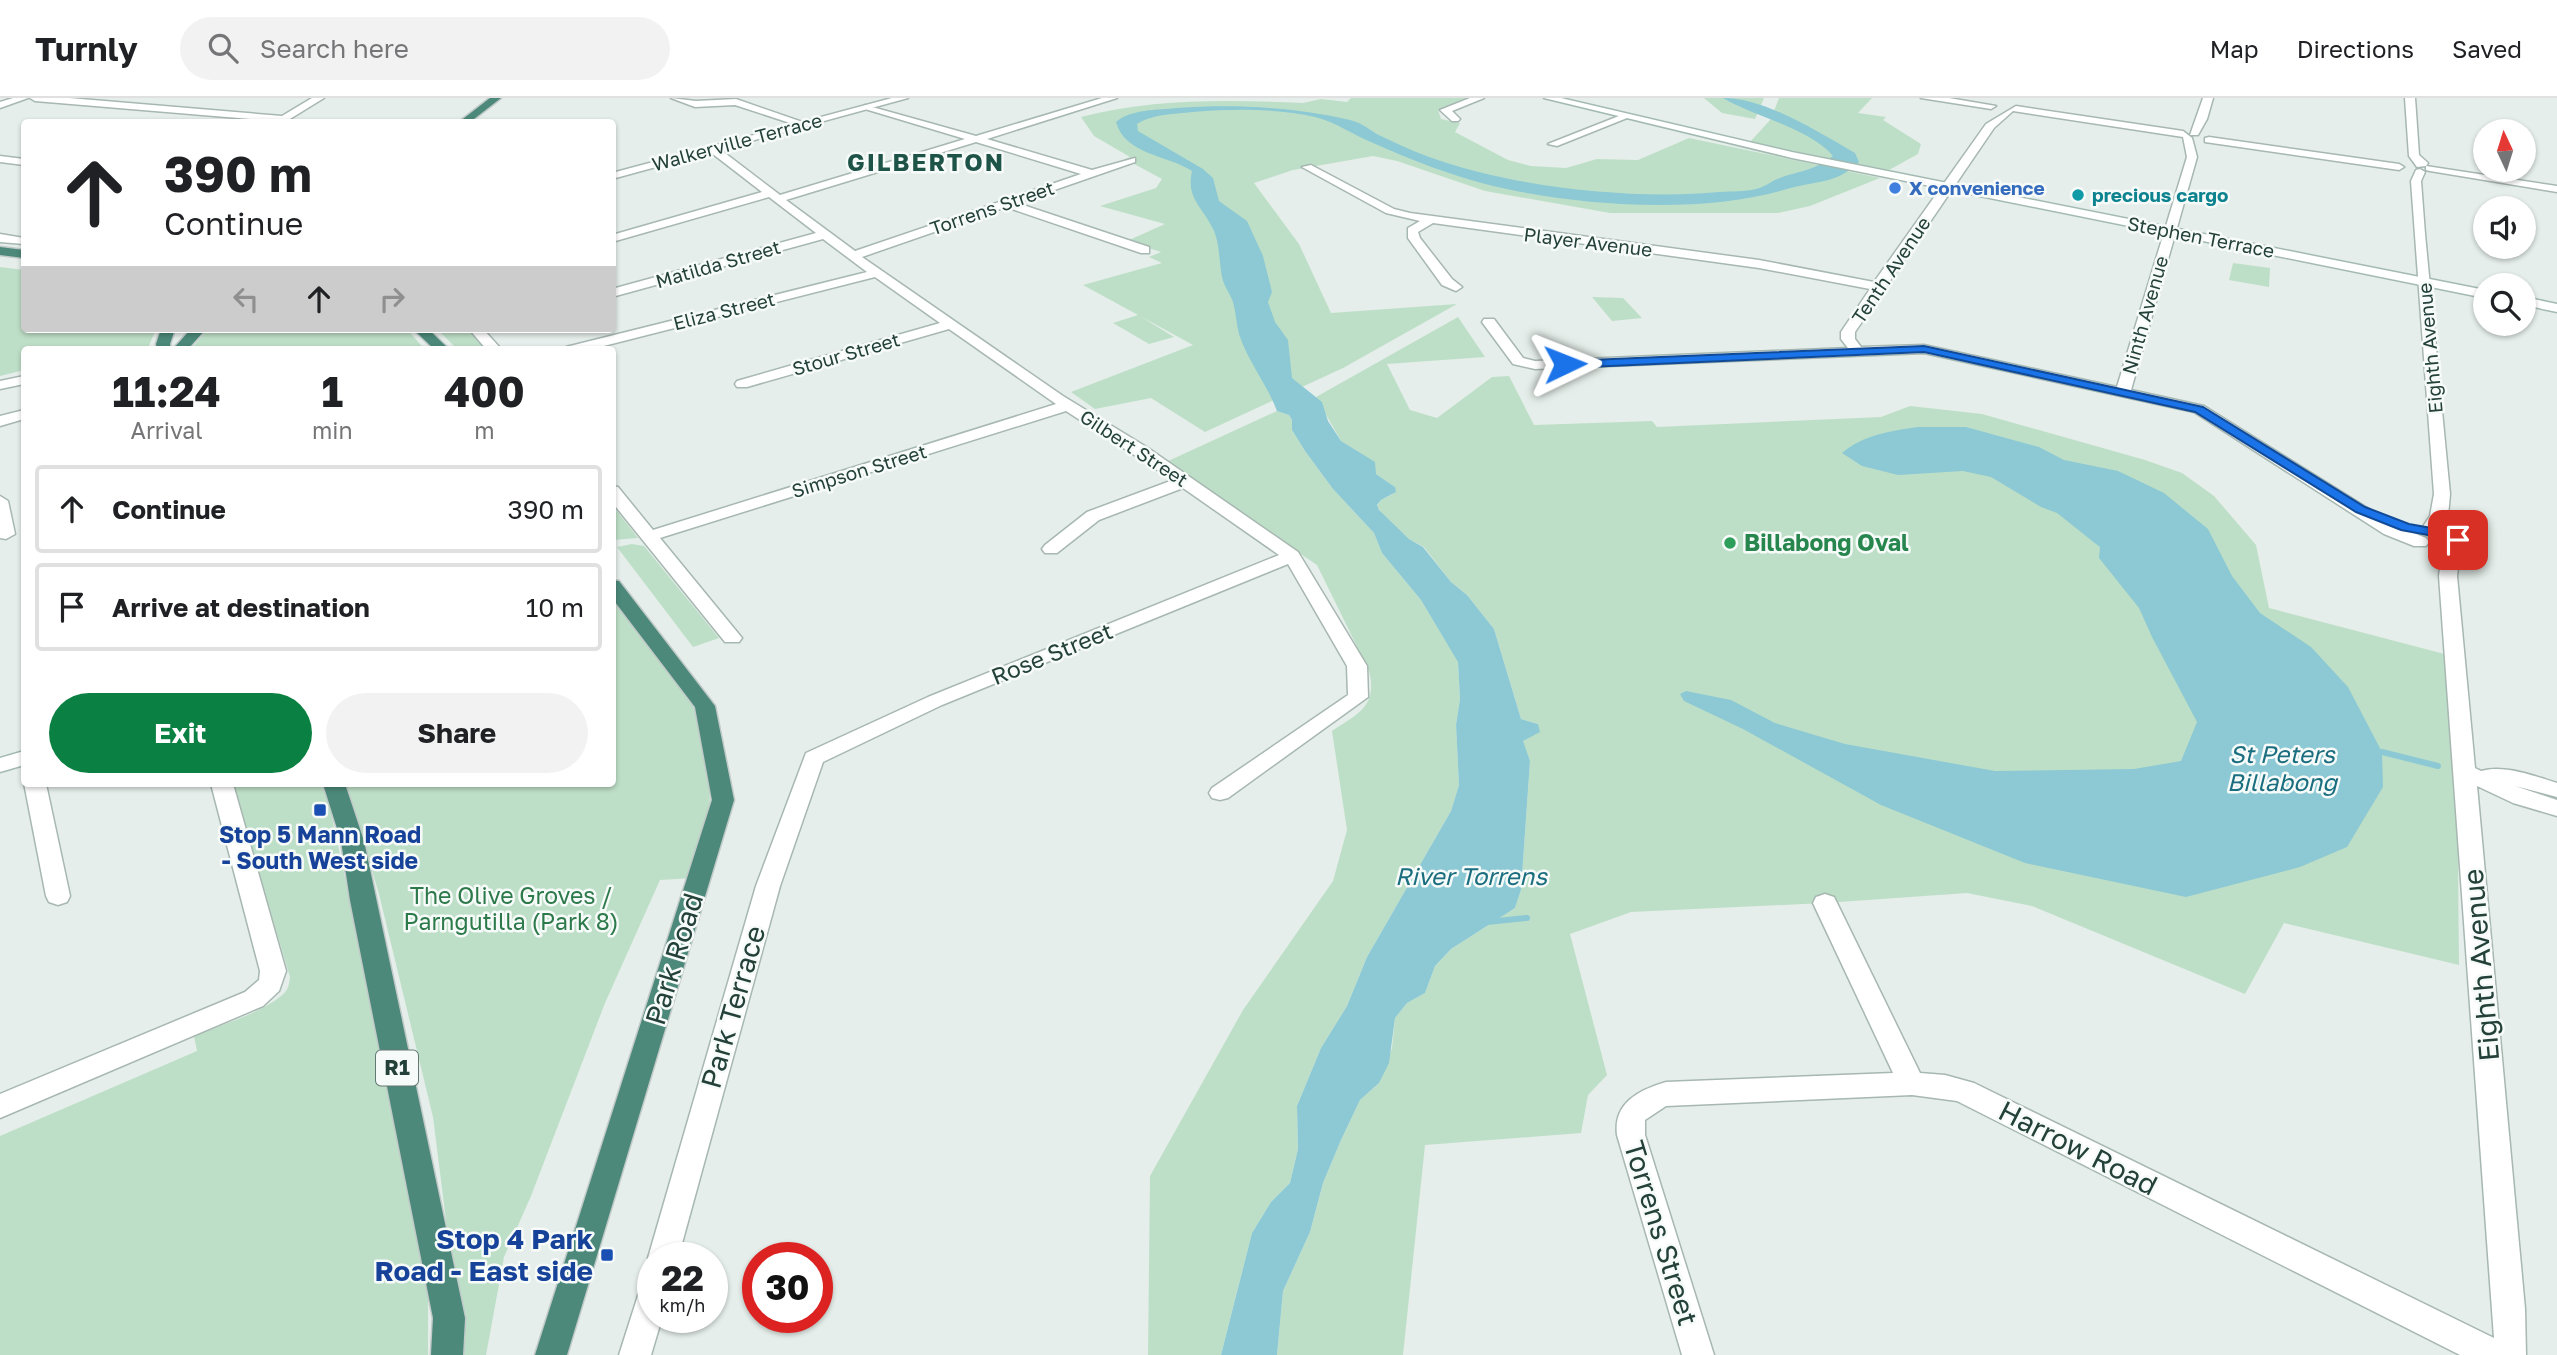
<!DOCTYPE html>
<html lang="en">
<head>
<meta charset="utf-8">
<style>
	body { margin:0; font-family:"Golos Text",sans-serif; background:#f2f2f2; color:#202124; height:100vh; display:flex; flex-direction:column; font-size:26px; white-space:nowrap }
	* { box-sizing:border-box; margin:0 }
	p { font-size:23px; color:#757577 }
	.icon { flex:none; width:38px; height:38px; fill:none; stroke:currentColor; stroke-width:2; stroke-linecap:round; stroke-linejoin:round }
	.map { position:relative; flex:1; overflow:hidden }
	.drawer { position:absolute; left:21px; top:248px; width:595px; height:441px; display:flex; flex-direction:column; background:#fff; border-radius:7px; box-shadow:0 2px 5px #0004 }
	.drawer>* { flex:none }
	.top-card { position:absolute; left:21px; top:21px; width:595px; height:214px; border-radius:7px; box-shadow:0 2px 5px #0004; background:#fff; color:#202124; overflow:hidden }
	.needle { width:46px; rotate:356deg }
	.controls { position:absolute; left:2473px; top:21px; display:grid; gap:14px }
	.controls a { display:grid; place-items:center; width:63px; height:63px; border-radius:50%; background:#fff; box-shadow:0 2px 5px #0004; font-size:35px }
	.speed { position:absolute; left:637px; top:1144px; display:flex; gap:14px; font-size:35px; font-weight:700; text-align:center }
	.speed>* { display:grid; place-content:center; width:91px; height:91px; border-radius:50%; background:#fff; box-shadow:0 2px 5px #0004; line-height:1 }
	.speed small { font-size:18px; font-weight:400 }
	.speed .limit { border:10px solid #d22; background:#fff; color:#111 }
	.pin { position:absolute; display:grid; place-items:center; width:60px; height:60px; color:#fff; margin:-30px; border-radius:14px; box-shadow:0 4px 10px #0006 }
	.me { position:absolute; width:77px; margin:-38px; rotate:88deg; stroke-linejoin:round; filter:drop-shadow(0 0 5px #0008) }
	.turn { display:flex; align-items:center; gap:24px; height:147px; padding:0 28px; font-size:32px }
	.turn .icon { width:91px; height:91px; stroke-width:2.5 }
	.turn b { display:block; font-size:49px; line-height:60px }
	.lanes { display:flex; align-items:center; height:66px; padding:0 28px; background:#0003; justify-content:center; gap:35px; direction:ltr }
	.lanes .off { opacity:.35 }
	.eta { display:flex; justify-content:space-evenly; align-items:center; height:119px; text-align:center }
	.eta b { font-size:42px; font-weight:700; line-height:49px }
	.primary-button { display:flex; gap:14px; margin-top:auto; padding:14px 28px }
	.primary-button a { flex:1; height:80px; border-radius:42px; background:#0b8043; color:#fff; font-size:28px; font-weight:700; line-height:80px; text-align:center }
	.primary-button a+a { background:#f2f2f2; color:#202124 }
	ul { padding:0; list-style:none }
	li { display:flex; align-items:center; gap:21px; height:88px; margin:0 14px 10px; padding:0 14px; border:4px solid #e0e0e0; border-radius:7px }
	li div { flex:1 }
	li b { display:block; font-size:26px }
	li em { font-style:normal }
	header { display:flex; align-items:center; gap:42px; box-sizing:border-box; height:98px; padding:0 35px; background:#fff; border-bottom:2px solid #e0e0e0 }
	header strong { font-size:33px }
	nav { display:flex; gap:38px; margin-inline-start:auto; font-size:24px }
	.search { width:490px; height:63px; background:#f2f2f2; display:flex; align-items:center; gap:18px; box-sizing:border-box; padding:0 24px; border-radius:38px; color:#757577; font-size:26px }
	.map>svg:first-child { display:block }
	.green { fill:#bedfc7 }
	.water { fill:#8cc9d4 }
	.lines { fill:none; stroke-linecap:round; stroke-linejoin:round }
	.stream { stroke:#8cc9d4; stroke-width:6 }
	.minor-casing { stroke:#a7b7b1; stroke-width:3 }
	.tertiary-casing { stroke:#a7b7b1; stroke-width:3 }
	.secondary-casing { stroke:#a3bab2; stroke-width:3 }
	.trunk-casing { stroke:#c1cac8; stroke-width:3 }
	.minor { fill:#fff; fill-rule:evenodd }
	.tertiary { fill:#fff; fill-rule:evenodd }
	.secondary { fill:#fff; fill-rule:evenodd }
	.trunk { fill:#4c897a; fill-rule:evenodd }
	.route { fill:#1a73e8; stroke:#114b97; stroke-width:2 }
	.shop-dot { fill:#3f7fe0; stroke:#f6faf8; stroke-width:2.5 }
	.culture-dot { fill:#0f9aa8; stroke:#f6faf8; stroke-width:2.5 }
	.leisure-dot { fill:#2e9e5b; stroke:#f6faf8; stroke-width:2.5 }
	.transit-dot { fill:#1a4fb4; stroke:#f6faf8; stroke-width:2.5 }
	.labels { text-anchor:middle; stroke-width:5; stroke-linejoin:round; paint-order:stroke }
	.far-street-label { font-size:19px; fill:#234139; stroke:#f6faf8 }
	.far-shop-label { font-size:19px; font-weight:bold; fill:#366cbe; stroke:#f6faf8; text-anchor:start }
	.far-culture-label { font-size:19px; font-weight:bold; fill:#0d838f; stroke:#f6faf8; text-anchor:start }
	.shield { fill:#f6faf8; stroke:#627872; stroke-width:2 }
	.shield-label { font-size:21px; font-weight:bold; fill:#234139 }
	.leisure-label { font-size:23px; font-weight:bold; fill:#27864d; stroke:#f6faf8; text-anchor:start }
	.street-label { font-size:23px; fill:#234139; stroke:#f6faf8 }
	.transit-label { font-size:23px; font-weight:bold; fill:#164399; stroke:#f6faf8 }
	.park-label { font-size:23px; fill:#2c794a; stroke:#f6faf8 }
	.far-district-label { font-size:24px; font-weight:bold; letter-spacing:2px; fill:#1e5447; stroke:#f6faf8 }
	.water-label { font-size:24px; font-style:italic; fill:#1b6e7f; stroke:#f6faf8 }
	.near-street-label { font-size:28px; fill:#234139; stroke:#f6faf8 }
	.near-transit-label { font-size:28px; font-weight:bold; fill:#164399; stroke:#f6faf8; text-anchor:end }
</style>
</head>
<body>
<header>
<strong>Turnly</strong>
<div class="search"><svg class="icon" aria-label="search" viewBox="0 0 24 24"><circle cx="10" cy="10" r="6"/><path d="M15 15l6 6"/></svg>Search here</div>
<nav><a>Map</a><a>Directions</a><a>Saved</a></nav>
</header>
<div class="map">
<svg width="2557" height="1257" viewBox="0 0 2557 1257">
	<rect width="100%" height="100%" fill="#e5eeea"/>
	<path class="green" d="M1351,0h122l-35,12 3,9 19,4 -5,9 53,28 23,6 35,2 31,-9 41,1 51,-22 191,40 -70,28 -32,7h-168l-125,-22 -88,-30 -24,-5 -80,14 -39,13 45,61 32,69 126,-9 -114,64 -138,64 -54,-34 -56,11 -24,-17 122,-47 -53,-29 34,21 -25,7 -36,-21 25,-8 -55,-30 79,-22 -13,-6 12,-5 -34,-11 38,-17 -65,-18 56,-18 6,-9 -37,-20 5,-2 -36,-21 -13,-19c73,-19 147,-17 222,-14l18,-4 26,3z
		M1704,0h60l-9,21 -33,-6z
		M1779,0h93l-14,15 28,4 -3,3 38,24 -3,10 -29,16 -139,-28 21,-23z
		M2233,165l37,5 -1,19 -40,-7z
		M0,169l24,3v59h132l-9,21h-123v20l-24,6z
		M1592,199l31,1 19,20 -30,3z
		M1458,219l27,40 -98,7 23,46 27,8 55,-41 17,-1 25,49 118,-4 5,6 224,-10 29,-11 72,8 163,46 37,13 32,23 42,49 13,63 187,49 3,308 -175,-42 -39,71 -213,-88 -65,-13 -142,10 -194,9 -61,22 37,141 -19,20 -7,38 -156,12 -22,210h-126l6,-64 27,-59 13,-49 18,-43 19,-40 19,-17 13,-35 3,-30 12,-15 18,-10 10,-27 16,-17 64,-41 6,-18 9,-129 -8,-20 16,-17 -17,-5 -27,-90 -27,-34 -16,-13 -27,-35 -15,-8 -27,-25 -5,-8 4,-6 12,-6 2,-7 -19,-13 -21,-24 -14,-9 -25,-44z
		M208,231h199l18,21h-235z
		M437,231h32l17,21h-28z
		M1277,313l12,4 3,5v10l13,21 28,38 41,44 8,20 39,47 37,61 2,38 -4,26 3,60 -8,26 -84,146 -20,49 -26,42 -24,58 1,43 -8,34 -19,19 -19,31 -31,122h-73l2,-179 93,-166 90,-129 14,-51 -15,-99c26,-17 46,-25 37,-60l-52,-106 -151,-103z
		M613,408l25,32 -25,2z
		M632,446l12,2 75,92 -26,9 -76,-100z
		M613,503l85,109 10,35 2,65 -17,68 -33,2 -55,123 -74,193 -27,61 -18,98h-23l-30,-238 -54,-223 -33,-110h266z
		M232,686h89l8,20 94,435 5,54v62h-428v-219l197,-85 -3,-15c26,-11 65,-22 87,-40 7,-5 8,-11 9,-19z"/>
	<path class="water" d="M1723,0c43,0 95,34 132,55l4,9c-24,23 -42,18 -72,27 -85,26 -209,17 -294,-3 -40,-10 -82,-26 -120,-43 -20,-8 -37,-21 -58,-26 -38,-9 -83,-8 -122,-5 -17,2 -41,2 -56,12l1,7 65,38 10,9 6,23 28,20 16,35 9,36 -4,10 7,20 13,18 4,38 30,24 6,19 13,20 34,21 1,12 19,13 1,5 -15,8 -4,5 2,5 30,29 14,8 28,35 16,13 27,34 27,90 17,5 2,8 -17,9 7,20 -9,129 -6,18 -64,41 -16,17 -10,27 -18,10 -12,15 -6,45 -10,20 -19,17 -19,40 -18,43 -13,49 -27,59 -6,64h-56l31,-122 19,-31 19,-19 8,-34 -1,-43 24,-58 26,-42 20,-49 84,-146 8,-26 -3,-60 4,-26 -2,-37 -37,-62 -39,-47 -8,-20 -41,-44 -28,-38 -13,-21v-10l-3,-5 -12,-4c-10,-27 -29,-49 -38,-77 -3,-11 -3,-22 -6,-32 -3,-9 -9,-15 -11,-25 -3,-15 -2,-34 -9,-48 -11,-23 -27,-30 -21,-58 -24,-16 -67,-16 -76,-49 15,-13 41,-12 61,-14 57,-4 117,-1 173,12 14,3 21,12 33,17 20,10 42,19 64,26 77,25 191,37 272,29 13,-1 25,0 37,-3 8,-2 13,-6 19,-9 23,-10 36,-7 58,-24 -24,-28 -78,-39 -110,-58z
		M1918,329h48l73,20 25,13 54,11 46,22 44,36 24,47 28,37 51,34 37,40 34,65 1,35 -36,60 -47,20 -114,30 -161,-34 -144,-58 -138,-76 -59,-28 -4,-7 6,-3 45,9 44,23 70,21 150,27 139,-2 47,-8 16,-39 -45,-85 -13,-29 -40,-50 1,-11 -4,-3 -39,-31 -16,-6 -50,-30 -28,-6 -65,4 -36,-9 -20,-13c21,-18 48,-22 76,-26z"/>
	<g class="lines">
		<path class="stream" d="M2382,654l56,14
			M1487,824l40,-4"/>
		<g class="minor-casing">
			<path id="minor" d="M13,0h15l-28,10v-6z
				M30,0h39l213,18 30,-18h12l-39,24 -250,-21z
				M671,0l25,3 40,-2 72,25 -9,2 -64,-21 -40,2z
				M1102,0h15l-130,41 105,31 43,-12v4l-118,41 132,44v6h-8l-135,-46 -144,50 201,139 85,52 150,104 69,114 1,31 -140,101 -8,2 -8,-2 -3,-5 3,-5 136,-93 -1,-29 -59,-102 -346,141 -119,57 -43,124 -102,372h-25l-1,10 -4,-10 108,-372 50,-133 122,-56 351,-142 -96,-67 -84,32 -42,33h-12l-3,-4 3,-4 42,-33 86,-32 -107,-69 -406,127 82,100 -3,4h-14l-113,-140v-16l6,1 35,43 403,-126 -107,-75 -202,58h-10l-2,-3 2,-3 203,-58 -65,-46 -287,73h-24l2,-3 301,-75 -44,-33 -211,58v-8l204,-56 -47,-36 -157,45v-7l150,-43 -53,-41v-4h8l63,48 185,-56 -100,-30v-4l111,31zM976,44l105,32 -226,77 -69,-51z
				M1470,0h14l-32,13 8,8 -2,2h-6l-12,-11z
				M1921,0h28l47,8 -5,3z
				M2203,0h10l-6,21 -9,16h-8z
				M2405,0h10l4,57 9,8 -2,3 131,20v6l-127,-21 -4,-1v-4l-9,1 -8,-11z
				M2016,8l167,25 9,7 5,19 -66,233 73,16 192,120 30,12 3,4 -3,4h-12l-30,-12 -190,-122 -270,-59 -389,16 -22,-5 -31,-42 2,-3h10l29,39 12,3 313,-13 -7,-9v-7l29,-43 -111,-21 -326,-45 -15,9 2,6 32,41 10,8 -6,4 -14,-6 -34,-47v-10l12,-7 -34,-8 -84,-46 9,-2 83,44 16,4 349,47 115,22 112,-158zM2013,13l170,26 4,20 -70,230 -193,-42 -63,2 -6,-8v-7l139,-204z
				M1624,16l8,2 -75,30 -9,-2z
				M2209,39l190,27 5,3 -5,3 -194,-28v-4z
				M0,58l24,3v6l-24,-3z
				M2420,71l5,3 -4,9 4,53 25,260 -2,22 -13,19 -6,1 -9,-5 10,-15 4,-22 -23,-313 5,-11z
				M0,136l24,4v6l-24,-2z
				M469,231h14l19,21h-15z
				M24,278v8l-24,5v-8z
				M24,312v9l-24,7v-10z
				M0,398l8,5 7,33 -9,5 -6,-1z
				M2451,448l9,5 -3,25 18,192 6,3c23,-7 53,5 76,12v14l-42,-11 42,14v16l-44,-13 -36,-17 48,523 1,46h-66l-503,-254 -45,-6 -246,11 -21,14v15l69,220h-32l-65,-220c-4,-32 22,-45 49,-53l227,-9 -80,-170 3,-6 9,-3 9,3 3,6 83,170 25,2 29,8 520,255 -55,-762 3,-25z
				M24,685l22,1 24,112 -3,6 -9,3 -9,-3 -3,-6z
				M211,686h22l53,187 -7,20 -16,15 -263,112v-24l245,-102 14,-12 1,-9z
				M653,1180v40h9l-11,37h-32l23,-72z"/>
		</g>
		<g class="tertiary-casing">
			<path id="tertiary" d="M892,0h16l-296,81v-6z"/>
		</g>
		<g class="secondary-casing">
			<path id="secondary" d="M1544,0h17l231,54 693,138v8l-693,-140z
				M2524,199l33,7v8l-33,-7z
				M24,653v14l-24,7v-14z"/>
		</g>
		<g class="trunk-casing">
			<path id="trunk" d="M490,0h11l-31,24h-11z
				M0,149l24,3v8l-24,-3z
				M161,231h14l-5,15 1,6h-14l-1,-6z
				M191,231h15l-19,21h-15z
				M413,231h15l22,21h-15z
				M612,482l7,1 96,125 19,94 -167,555h-32l177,-555 -17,-93 -83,-109z
				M323,686h22l19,57 101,477 -2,37h-32l2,-37 -83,-418 -9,-59z"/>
		</g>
		<use href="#minor" class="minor"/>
		<use href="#tertiary" class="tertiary"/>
		<use href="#secondary" class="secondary"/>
		<use href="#trunk" class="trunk"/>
	</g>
	<path class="route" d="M1924,248l279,61 162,100 44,17 39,7 16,9 -6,4 -19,-7 -38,-7 -45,-18 -161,-100 -271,-60 -359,16 -6,-4 6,-3z"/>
	<circle class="shop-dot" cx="1895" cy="90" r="7"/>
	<circle class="culture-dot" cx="2078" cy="97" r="7"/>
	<circle class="leisure-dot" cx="1730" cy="445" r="7"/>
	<g class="transit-dot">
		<rect x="313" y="705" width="14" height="14" rx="3.5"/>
		<rect x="600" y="1150" width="14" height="14" rx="3.5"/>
	</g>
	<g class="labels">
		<g class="far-street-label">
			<text transform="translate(737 44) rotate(-15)" y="7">Walkerville Terrace</text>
			<text transform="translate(992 110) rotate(-19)" y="7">Torrens Street</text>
			<text transform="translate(2201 139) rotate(11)" y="7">Stephen Terrace</text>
			<text transform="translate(1588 144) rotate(7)" y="7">Player Avenue</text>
			<text transform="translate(718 166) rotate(-16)" y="7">Matilda Street</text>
			<text transform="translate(1891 172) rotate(-56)" y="7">Tenth Avenue</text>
			<text transform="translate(724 213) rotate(-14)" y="7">Eliza Street</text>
			<text transform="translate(2145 217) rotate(-74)" y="7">Ninth Avenue</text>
			<text transform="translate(2430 250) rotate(-95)" y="7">Eighth Avenue</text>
			<text transform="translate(846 256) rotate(-16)" y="7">Stour Street</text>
			<text transform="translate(1134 350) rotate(33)" y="7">Gilbert Street</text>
			<text transform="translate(859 373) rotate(-17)" y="7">Simpson Street</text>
		</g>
		<g class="far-shop-label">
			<text x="1909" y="97">X convenience</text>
		</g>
		<g class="far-culture-label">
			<text x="2092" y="104">precious cargo</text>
		</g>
		<rect class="shield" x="376" y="952.5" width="42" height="35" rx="5"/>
		<g class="shield-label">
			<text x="397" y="977">R1</text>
		</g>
		<g class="leisure-label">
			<text x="1744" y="453">Billabong Oval</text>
		</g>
		<g class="street-label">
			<text transform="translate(1052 556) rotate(-22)" y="8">Rose Street</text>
		</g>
		<g class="transit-label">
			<text x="320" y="745">Stop 5 Mann Road<tspan x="320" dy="26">- South West side</tspan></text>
		</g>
		<g class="park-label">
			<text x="511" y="806">The Olive Groves /<tspan x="511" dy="26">Parngutilla (Park 8)</tspan></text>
		</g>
		<g class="far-district-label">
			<text x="926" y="73">GILBERTON</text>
		</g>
		<g class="water-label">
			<text x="2282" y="665">St Peters<tspan x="2282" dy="28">Billabong</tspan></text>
			<text x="1471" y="787">River Torrens</text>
		</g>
		<g class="near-street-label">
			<text transform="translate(674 861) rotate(-73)" y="10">Park Road</text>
			<text transform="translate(2481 867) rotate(-95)" y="10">Eighth Avenue</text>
			<text transform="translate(733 909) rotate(-74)" y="10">Park Terrace</text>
			<text transform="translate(2078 1050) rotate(27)" y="10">Harrow Road</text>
			<text transform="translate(1661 1135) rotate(73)" y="10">Torrens Street</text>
		</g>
		<g class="near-transit-label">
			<text x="593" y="1151">Stop 4 Park<tspan x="593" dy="32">Road - East side</tspan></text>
		</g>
	</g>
</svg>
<div class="controls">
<a><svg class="needle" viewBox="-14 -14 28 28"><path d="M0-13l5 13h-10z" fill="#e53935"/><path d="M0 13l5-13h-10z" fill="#757577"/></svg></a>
<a><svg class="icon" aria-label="sound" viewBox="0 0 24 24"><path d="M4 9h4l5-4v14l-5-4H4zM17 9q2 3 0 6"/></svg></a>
<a><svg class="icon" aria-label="search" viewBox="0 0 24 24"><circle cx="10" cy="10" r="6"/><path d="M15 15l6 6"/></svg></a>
</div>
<div class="speed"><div>22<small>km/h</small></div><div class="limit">30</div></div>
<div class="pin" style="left:2458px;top:442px;background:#d93025"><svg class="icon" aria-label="arrive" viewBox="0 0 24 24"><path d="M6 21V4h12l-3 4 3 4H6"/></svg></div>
<svg class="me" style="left:1565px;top:266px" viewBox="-20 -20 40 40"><path d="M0-17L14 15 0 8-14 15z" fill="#1a73e8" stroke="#fff" stroke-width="4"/></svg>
<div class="top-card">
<div class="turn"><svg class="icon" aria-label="ahead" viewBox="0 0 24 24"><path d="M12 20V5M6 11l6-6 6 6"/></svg><div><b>390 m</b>Continue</div></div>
<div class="lanes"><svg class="icon off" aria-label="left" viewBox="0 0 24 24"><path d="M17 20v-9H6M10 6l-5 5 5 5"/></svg><svg class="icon" aria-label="ahead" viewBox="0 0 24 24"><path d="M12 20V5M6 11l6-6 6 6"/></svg><svg class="icon off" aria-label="right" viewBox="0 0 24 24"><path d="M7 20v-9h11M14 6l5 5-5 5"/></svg></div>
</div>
<section class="drawer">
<div class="eta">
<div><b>11:24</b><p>Arrival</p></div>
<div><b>1</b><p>min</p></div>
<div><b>400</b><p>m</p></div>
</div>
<ul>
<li><svg class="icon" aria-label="ahead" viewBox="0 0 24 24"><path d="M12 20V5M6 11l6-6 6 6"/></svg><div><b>Continue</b></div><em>390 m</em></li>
<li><svg class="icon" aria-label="arrive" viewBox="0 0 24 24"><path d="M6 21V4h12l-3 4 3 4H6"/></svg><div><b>Arrive at destination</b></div><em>10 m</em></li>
</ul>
<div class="primary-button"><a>Exit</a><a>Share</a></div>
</section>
</div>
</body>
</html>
